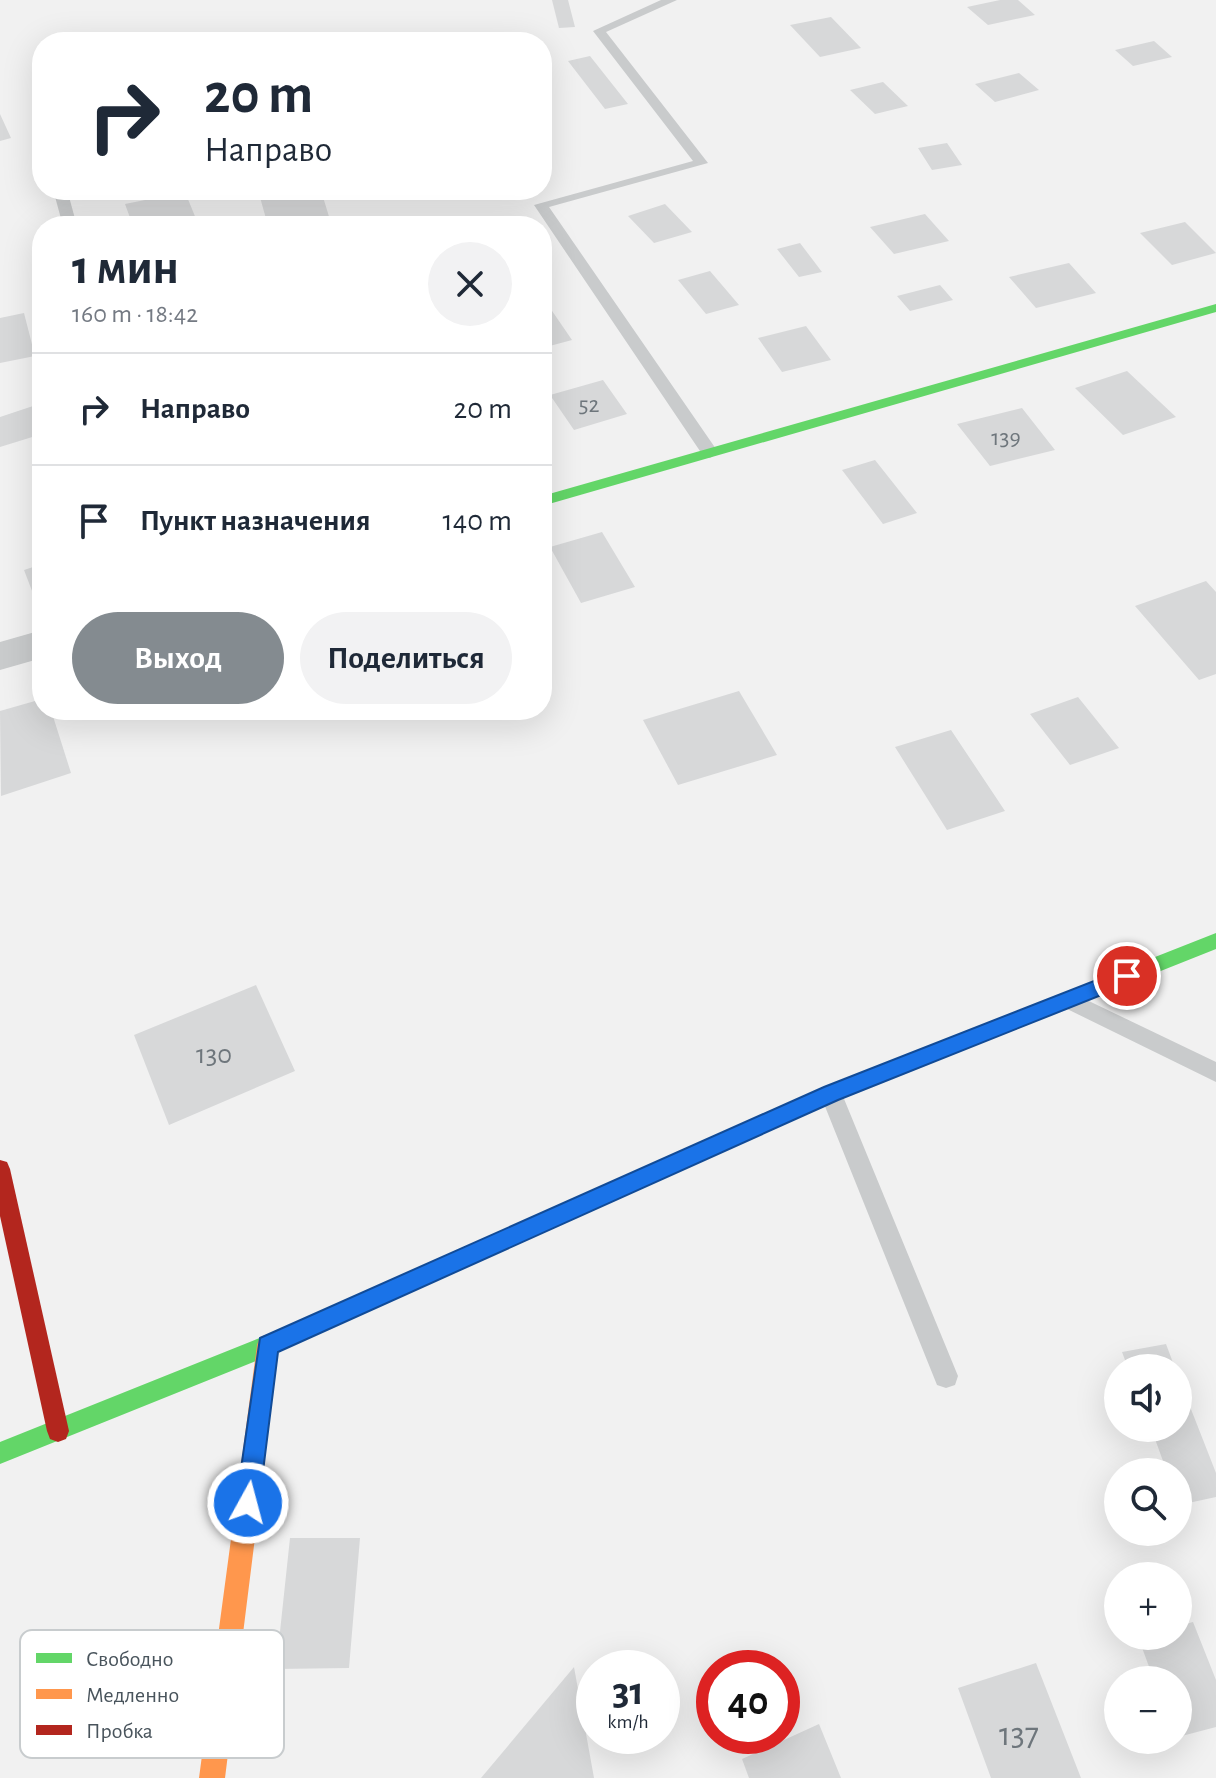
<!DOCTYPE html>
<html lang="ru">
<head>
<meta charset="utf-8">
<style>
	body { margin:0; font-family:"Alegreya Sans",sans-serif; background:#f2f2f3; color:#1f2937; height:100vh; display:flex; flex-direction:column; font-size:30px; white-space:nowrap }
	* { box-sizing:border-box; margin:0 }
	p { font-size:26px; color:#747a83 }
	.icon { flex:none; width:44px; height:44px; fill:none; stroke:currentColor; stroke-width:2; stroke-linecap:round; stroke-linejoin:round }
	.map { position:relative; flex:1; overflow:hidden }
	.drawer { position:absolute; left:32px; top:216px; width:520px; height:504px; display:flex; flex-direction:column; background:#fff; border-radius:32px; box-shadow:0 8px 32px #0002 }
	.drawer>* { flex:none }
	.hud { position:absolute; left:32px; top:32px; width:520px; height:168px; border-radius:32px; box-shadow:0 8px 32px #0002; background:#fff; color:#1f2937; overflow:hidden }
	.tools { position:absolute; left:1104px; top:1354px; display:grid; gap:16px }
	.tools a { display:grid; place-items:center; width:88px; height:88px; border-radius:50%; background:#fff; box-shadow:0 8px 32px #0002; font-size:40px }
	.speed { position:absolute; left:576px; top:1650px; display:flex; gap:16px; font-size:40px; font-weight:700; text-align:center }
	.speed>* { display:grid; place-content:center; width:104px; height:104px; border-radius:50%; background:#fff; box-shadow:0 8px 32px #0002; line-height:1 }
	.speed small { font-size:20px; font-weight:400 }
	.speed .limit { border:12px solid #d22; background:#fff; color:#111 }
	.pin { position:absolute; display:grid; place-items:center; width:68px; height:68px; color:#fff; margin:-34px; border:4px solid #fff; border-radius:50%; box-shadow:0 2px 8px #0007 }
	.me { position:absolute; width:88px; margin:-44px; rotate:7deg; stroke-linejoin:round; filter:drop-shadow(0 0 6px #0008) }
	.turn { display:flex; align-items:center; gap:28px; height:168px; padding:0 40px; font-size:36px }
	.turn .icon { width:104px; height:104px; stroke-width:2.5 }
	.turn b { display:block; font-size:56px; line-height:68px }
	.round { display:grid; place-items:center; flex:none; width:84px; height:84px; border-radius:42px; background:#f2f2f3 }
	.overview { display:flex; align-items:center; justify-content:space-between; height:136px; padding:0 40px }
	h1 { font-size:48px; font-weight:700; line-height:60px }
	.action { display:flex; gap:16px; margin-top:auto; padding:16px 40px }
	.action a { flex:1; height:92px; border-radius:48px; background:#848b90; color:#fff; font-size:32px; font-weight:700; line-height:92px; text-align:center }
	.action a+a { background:#f2f2f3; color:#1f2937 }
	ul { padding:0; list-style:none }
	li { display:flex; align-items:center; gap:24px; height:112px; padding:0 40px; border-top:2px solid #e0e1e3 }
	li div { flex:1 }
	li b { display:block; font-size:30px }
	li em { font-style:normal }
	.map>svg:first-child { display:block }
	.building { fill:#d7d8d9 }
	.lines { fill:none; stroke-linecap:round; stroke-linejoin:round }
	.lane { fill:#c9cbcc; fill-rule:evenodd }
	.street { fill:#c9cbcc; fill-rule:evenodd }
	.fast { fill:#63d668; fill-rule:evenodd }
	.slow { fill:#ff974d; fill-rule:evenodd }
	.jam { fill:#b3261e; fill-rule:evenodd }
	.route { fill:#1a73e8; stroke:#114b97; stroke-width:2 }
	.labels { text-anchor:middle; stroke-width:6; stroke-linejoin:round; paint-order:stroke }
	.far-number-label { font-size:24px; fill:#6e767c }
	.number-label { font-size:28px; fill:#6e767c }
	.near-number-label { font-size:34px; fill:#6e767c }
	.key { fill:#fff; stroke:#c8ccce; stroke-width:2 }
	.key-label { font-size:22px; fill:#49545c }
</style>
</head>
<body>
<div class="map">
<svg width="1216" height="1778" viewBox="0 0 1216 1778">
	<rect width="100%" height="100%" fill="#f1f1f1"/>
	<path class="building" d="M552,0h16l7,27 -16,1z
		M1000,0h18l17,15 -47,10 -21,-18z
		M831,17l30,31 -41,9 -30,-32z
		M1154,41l18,16 -39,9 -18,-16z
		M590,56l38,48 -23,5 -37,-48z
		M1019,73l20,17 -44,12 -20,-18z
		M883,82l25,24 -33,8 -25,-24z
		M0,114l11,24 -11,3z
		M947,143l15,22 -30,5 -14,-22z
		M258,190h90l1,3 -26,4 8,26 -63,3z
		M185,192l14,34h-66l-8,-22z
		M665,204l27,28 -38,11 -26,-27z
		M925,214l24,27 -55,13 -24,-27z
		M1185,222l31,31 -44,12 -32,-32z
		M800,243l22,29 -23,5 -22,-28z
		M1069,263l27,30 -60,15 -27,-31z
		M710,271l29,34 -33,9 -28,-34z
		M940,285l13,15 -43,11 -13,-15z
		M548,305l24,35 -30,8v-42z
		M24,313l11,43 -35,7v-45z
		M806,326l25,34 -49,12 -24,-34z
		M1127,371l49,46 -53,18 -48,-47z
		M603,380l24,34 -53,16 -24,-35z
		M42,403v31l-42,13v-30z
		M1022,408l33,42 -65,16 -33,-42z
		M875,460l42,53 -34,11 -41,-54z
		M602,532l33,55 -54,16 -31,-56z
		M42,564v38l-5,2 -13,-34z
		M1206,581l10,11v82l-17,6 -64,-74z
		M739,691l38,64 -99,30 -35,-65z
		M1078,697l41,51 -49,17 -40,-51z
		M42,699v11h9l20,63 -70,23 -1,-85z
		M951,730l54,81 -58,19 -52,-83z
		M256,985l39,86 -126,54 -35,-90z
		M1166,1344l9,24h-47l-6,-16z
		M1178,1376l38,97v24l-37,8 -1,-33h-11l-16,-44h27z
		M290,1538h70l-11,130 -73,1z
		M1193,1622l23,58v47l-38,10v-57h-24l-16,-43 40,-1v-10z
		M1036,1663l45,115h-90l-33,-90z
		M574,1667l20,111h-113z
		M819,1724l22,54h-92l-7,-19z"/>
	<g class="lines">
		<path class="lane" d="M661,0h16l-71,32 102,131 -159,44 167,242 2,4 -8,5 -6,-1 -170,-252 159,-44 -100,-130z
			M56,190l12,3 9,33h-14l-9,-33z
			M1068,991l148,71v20l-155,-76 -3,-6 3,-6z
			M831,1084l8,3 3,7 116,282 -3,9 -9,3 -9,-3 -117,-291 3,-7z"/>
		<path class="street" d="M42,630v28l-42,12v-28z"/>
		<path class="fast" d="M1216,304v8l-674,194v-10z
			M1216,933v16l-196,78 -7,-2 -3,-6 3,-6z
			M615,1181l7,2 3,7 -3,7 -346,156 -276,111v-22l262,-105z"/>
		<path class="slow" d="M1020,1011l7,2 3,6 -3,6 -189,75 -216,97 -7,2 -7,-2 -3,-7 3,-7 216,-95z
			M268,1334l8,3 3,8 -54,433h-26l58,-433 3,-8z"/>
		<path class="jam" d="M0,1160l7,2 3,7 59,262 -3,8 -8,3 -8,-3 -3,-8 -47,-215z"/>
	</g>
	<path class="route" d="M1127,968l7,3 3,5 -3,6 -296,118 -560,252 -19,151 -3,8 -8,3 -8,-3 -4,-8 24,-165 564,-251z"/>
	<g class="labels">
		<g class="far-number-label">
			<text x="589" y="412">52</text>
			<text x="1006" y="445">139</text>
		</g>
		<g class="number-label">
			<text x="214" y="1063">130</text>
		</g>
		<g class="near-number-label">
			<text x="1019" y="1745">137</text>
		</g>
	</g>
	<rect x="20" y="1630" width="264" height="128" rx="12" class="key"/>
	<rect x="36" y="1653" width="36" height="10" fill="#63d668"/>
	<rect x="36" y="1689" width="36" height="10" fill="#ff974d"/>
	<rect x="36" y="1725" width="36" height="10" fill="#b3261e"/>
	<g class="key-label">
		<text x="86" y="1666">Свободно</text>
		<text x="86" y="1702">Медленно</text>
		<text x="86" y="1738">Пробка</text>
	</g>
</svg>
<div class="tools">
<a><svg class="icon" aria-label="sound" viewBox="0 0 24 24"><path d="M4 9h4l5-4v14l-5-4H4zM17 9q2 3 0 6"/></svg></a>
<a><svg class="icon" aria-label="search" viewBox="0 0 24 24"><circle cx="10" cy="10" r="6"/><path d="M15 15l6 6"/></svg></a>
<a>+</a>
<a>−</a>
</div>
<div class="speed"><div>31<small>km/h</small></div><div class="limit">40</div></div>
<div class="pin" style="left:1127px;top:976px;background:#d93025"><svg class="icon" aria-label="arrive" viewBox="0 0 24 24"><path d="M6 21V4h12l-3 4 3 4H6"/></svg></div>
<svg class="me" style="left:248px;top:1503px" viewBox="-20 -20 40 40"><circle r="17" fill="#1a73e8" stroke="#fff" stroke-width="3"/><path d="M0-11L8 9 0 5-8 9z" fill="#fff"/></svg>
<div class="hud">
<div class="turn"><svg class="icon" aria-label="right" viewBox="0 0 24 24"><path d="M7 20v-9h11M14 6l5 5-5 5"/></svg><div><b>20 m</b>Направо</div></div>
</div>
<section class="drawer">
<div class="overview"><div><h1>1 мин</h1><p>160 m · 18:42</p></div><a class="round"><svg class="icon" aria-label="close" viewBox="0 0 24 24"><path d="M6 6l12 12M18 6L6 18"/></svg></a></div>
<ul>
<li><svg class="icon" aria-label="right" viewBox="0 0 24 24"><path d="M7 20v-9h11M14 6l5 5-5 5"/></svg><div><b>Направо</b></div><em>20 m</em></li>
<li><svg class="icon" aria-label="arrive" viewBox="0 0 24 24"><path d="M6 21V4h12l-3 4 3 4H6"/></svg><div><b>Пункт назначения</b></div><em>140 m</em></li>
</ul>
<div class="action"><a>Выход</a><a>Поделиться</a></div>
</section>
</div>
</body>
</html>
